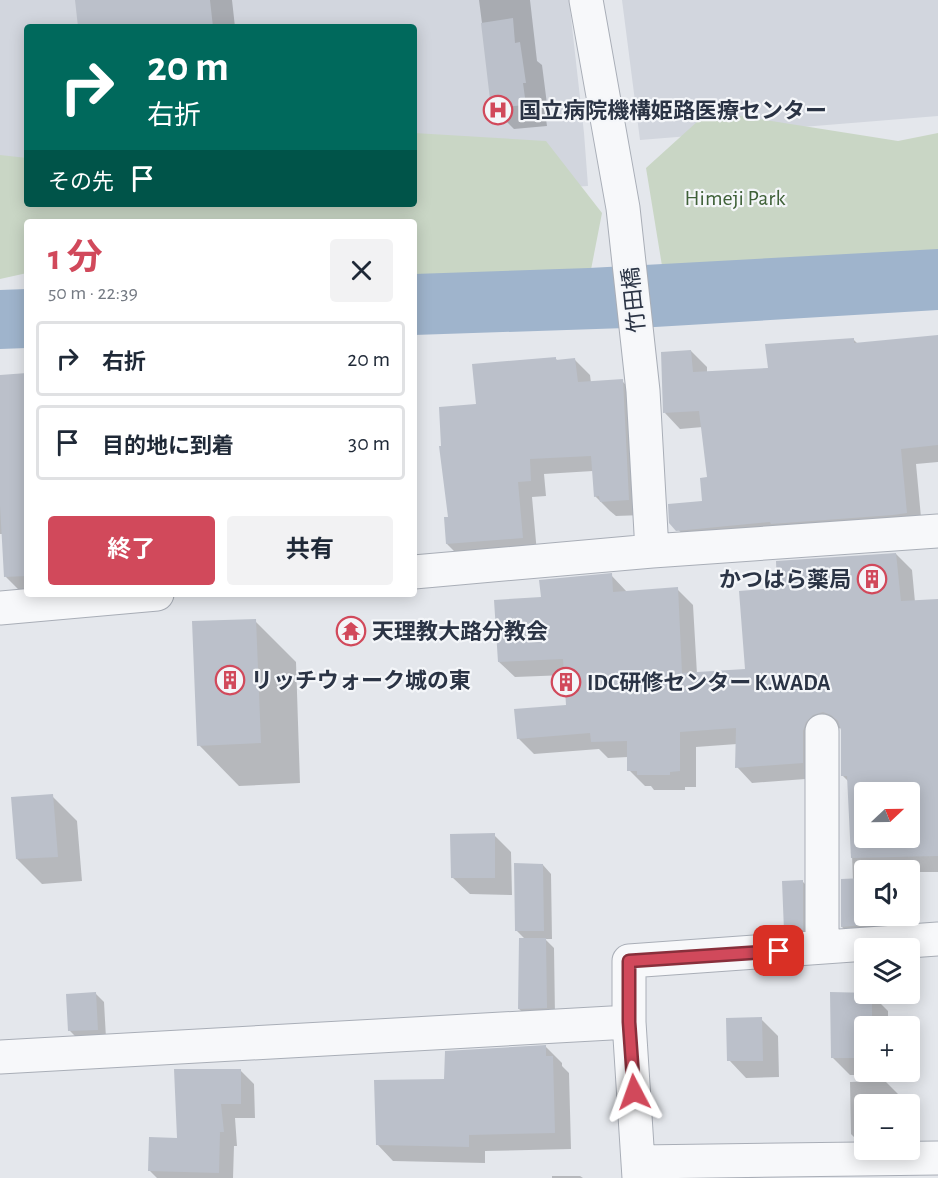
<!DOCTYPE html>
<html lang="ja">
<head>
<meta charset="utf-8">
<style>
	body { margin:0; font-family:"Alegreya Sans","Noto Sans JP",sans-serif; background:#f2f2f3; color:#1f2937; height:100vh; display:flex; flex-direction:column; font-size:22px; white-space:nowrap }
	* { box-sizing:border-box; margin:0 }
	p { font-size:20px; color:#747a83 }
	.icon { flex:none; width:33px; height:33px; fill:none; stroke:currentColor; stroke-width:2; stroke-linecap:round; stroke-linejoin:round }
	.map { position:relative; flex:1; overflow:hidden }
	.side { position:absolute; left:24px; top:219px; width:393px; height:378px; display:flex; flex-direction:column; background:#fff; border-radius:6px; box-shadow:0 3px 15px #0003 }
	.side>* { flex:none }
	.guide { position:absolute; left:24px; top:24px; width:393px; height:183px; border-radius:6px; box-shadow:0 3px 15px #0003; background:#00695c; color:#fff; overflow:hidden }
	.needle { width:39px; rotate:68deg }
	.buttons { position:absolute; left:854px; top:782px; display:grid; gap:12px }
	.buttons a { display:grid; place-items:center; width:66px; height:66px; border-radius:6px; background:#fff; box-shadow:0 3px 15px #0003; font-size:30px }
	.pin { position:absolute; display:grid; place-items:center; width:51px; height:51px; color:#fff; margin:-26px; border-radius:12px; box-shadow:0 3px 9px #0006 }
	.me { position:absolute; width:66px; margin:-33px; rotate:356deg; stroke-linejoin:round; filter:drop-shadow(0 0 4px #0008) }
	.turn { display:flex; align-items:center; gap:21px; height:126px; padding:0 24px; font-size:27px }
	.turn .icon { width:78px; height:78px; stroke-width:2.5 }
	.turn b { display:block; font-size:42px; line-height:51px }
	.then { display:flex; align-items:center; height:57px; padding:0 24px; background:#0003; gap:12px; font-size:22px }
	.round { display:grid; place-items:center; flex:none; width:63px; height:63px; border-radius:6px; background:#f2f2f3 }
	.headline { display:flex; align-items:center; justify-content:space-between; height:102px; padding:0 24px }
	h1 { font-size:36px; font-weight:700; line-height:45px; color:#d1495b }
	.button { display:flex; gap:12px; margin-top:auto; padding:12px 24px }
	.button a { flex:1; height:69px; border-radius:6px; background:#d1495b; color:#fff; font-size:24px; font-weight:700; line-height:69px; text-align:center }
	.button a+a { background:#f2f2f3; color:#1f2937 }
	ul { padding:0; list-style:none }
	li { display:flex; align-items:center; gap:18px; height:75px; margin:0 12px 9px; padding:0 12px; border:3px solid #e0e1e3; border-radius:6px }
	li div { flex:1 }
	li b { display:block; font-size:22px }
	li em { font-style:normal }
	.map>svg:first-child { display:block }
	.built { fill:#d2d6de }
	.green { fill:#c9d6c5 }
	.water { fill:#9fb4cc }
	.shadow { fill:#0003; fill-rule:evenodd }
	.building { fill:#bbc0ca; fill-rule:evenodd }
	.lines { fill:none; stroke-linecap:round; stroke-linejoin:round }
	.street-casing { stroke:#a9aeb7; stroke-width:35 }
	.street { stroke:#f7f8fa; stroke-width:33 }
	.route-casing { stroke:#882f3b; stroke-width:15 }
	.route { stroke:#d1495b; stroke-width:10 }
	.labels { text-anchor:middle; stroke-width:4.5; stroke-linejoin:round; paint-order:stroke }
	.poi-label { font-size:22px; font-weight:bold; fill:#2b3445; stroke:#f4f6f9; text-anchor:start }
	.park-label { font-size:22px; fill:#3f6138; stroke:#f4f6f9 }
	.street-label { font-size:22px; fill:#2b3445; stroke:#f4f6f9 }
</style>
</head>
<body>
<div class="map">
<svg width="938" height="1178" viewBox="0 0 938 1178">
	<rect width="100%" height="100%" fill="#e4e7ec"/>
	<path class="built" d="M0,0h569l15,133 4,53 -174,10v-169h-387v177l-27,15z
		M622,0h316v116l-298,24z"/>
	<path class="green" d="M709,111l189,30 40,-8v136l-274,9 -18,-110z
		M414,133l132,8 56,72 -14,72 -174,6v-69h-387v51l-27,6v-124l27,3v46h387z"/>
	<path class="water" d="M938,249v61l-283,17 -241,8v-61l175,-6z
		M27,289v59l-27,1v-59z"/>
	<path class="shadow" d="M77,0h155l3,27h-155z
		M479,0h51l7,61 5,4 5,39h-3l3,22 -33,3 -21,-21z
		M938,337v125l-22,2 6,64 -228,18 -23,-24 33,-20 5,-23 -6,-52 -23,2 -15,-16 26,-62 16,16v6l62,-4 84,-30 5,5z
		M555,358l3,3 17,-1 15,15 1,8 31,-2 15,15 6,119 -27,1 -6,-5 -15,-15 -2,-25 -49,3 2,22 -14,1 5,56 -75,6 -15,-15 3,-26 27,-112z
		M27,374v216l-7,1 -14,-14 -3,-43h-3v-158z
		M896,554l16,16 3,32 23,98v172h-27l1,67 -54,3 -16,-15 11,-47 -4,-98 -7,-7v-47l-13,2 -10,48 -67,5 -15,-16v-23l-41,3v40h-11v3h-31l-3,-4h-6l-16,-16 -1,-13 -20,1 -9,-9 -65,5 -16,-16 50,-32 -2,-31 -51,2 -16,-15 43,-64 69,-23 16,17 50,-3 16,16 4,69 50,-4 32,-80zM864,792h45v45h-45zM864,870h45v45h-45z
		M255,621l41,41 4,121 -61,3 -40,-41z
		M52,796l25,25 5,60 -40,3 -25,-25z
		M494,835l17,17 1,43 -42,-1 -18,-17z
		M543,865l8,9 1,65h-7l9,9 1,68 -27,1 -9,-8 6,-70 -9,-9z
		M803,882l17,17 -17,49 -18,-17z
		M96,994l8,8 2,36 -28,1 -8,-8z
		M871,994l17,17v15h-24v45h25v4h-39l-17,-17z
		M761,1019l17,17 1,41 -33,1 -17,-18z
		M546,1047l16,16v3l7,7 2,76 -86,2v12l-92,-2 -16,-17 69,-64z
		M240,1070l14,14 1,34h-20l2,28h-3l-1,32h-76l-7,-7z
		M885,1081l18,18v5h-39v43l-13,-13 -1,-52z
		M552,1176h28l3,2h-31z"/>
	<path class="building" d="M75,0h135l3,27h-135z
		M513,18l2,25 5,-1 6,41h-3l3,22 -35,3 -10,-85z
		M938,335v110l-37,4 6,64 -14,2 -122,9 -1,-2 -94,9 -7,-8 -1,-19 34,-3 -2,-23 7,-1 -8,-66 -36,2 -2,-61 30,-2 2,22 75,-4 -3,-24 89,-6v5z
		M556,357v3l19,-2 3,24 45,-3 6,121 -29,2 -1,-6 -5,1 -3,-41 -61,3 1,22 -13,1 5,56 -77,6 -2,-27h4l-9,-71h2l-2,-39 37,-3 -4,-40z
		M27,373v203l-23,1 -4,-72v-130z
		M896,553l5,48 37,-2v257l-87,2 -4,-82h-6v-46l-3,-9 -7,-6 -8,-3 -10,3 -7,7 -3,9v32l-68,5 1,-40 -56,4v39l-10,1v3h-33v-4h-10v-30l-36,1 -1,-9 -73,6 -3,-30 52,-4 -3,-46 -65,3 -4,-62 47,-3 -2,-17 73,-7 1,19 65,-5 4,86 63,-4 -6,-78 38,-3 -1,-27zM864,792h45v45h-45z
		M256,619l5,124 -64,3 -5,-125z
		M53,794l5,63 -42,2 -5,-62z
		M495,833v45h-44l-1,-44z
		M514,863l29,1 1,67h-29z
		M864,878v47l-23,2v-48z
		M803,880v50l-19,1 -2,-50z
		M519,938h27l1,70 -29,1z
		M96,992l2,38 -30,1 -2,-37z
		M830,992l42,1v33h-8v32h-33z
		M762,1017l1,44h-36l-1,-43z
		M546,1045v11h7l2,77 -86,2v12l-93,-2 -2,-65 70,-1 1,-28z
		M174,1069h67v35h-20l3,28h-4l-1,41 -71,-2 1,-34 28,1z"/>
	<g class="lines">
		<g class="street-casing">
			<path id="street" d="M586,0l37,208 20,183 9,160
				M414,572l238,-21 286,-20
				M0,608l157,-14
				M822,731v216
				M0,1057l629,-35
				M639,1162l299,-4
				M639,1178l-10,-156v-61l309,-22"/>
		</g>
		<use href="#street" class="street"/>
	</g>
	<g class="lines">
		<g class="route-casing">
			<path id="route" d="M634,1092l-5,-70v-61l150,-10"/>
		</g>
		<use href="#route" class="route"/>
	</g>
	<defs>
		<g id="hospital-ring" transform="scale(1.5)"><circle r="9.5" fill="#f4f6f9" stroke="#d1495b" stroke-width="1.5"/><path d="M-5-5h3v3.5h4V-5h3V5h-3V1.5h-4V5h-3Z" fill="#d1495b"/></g>
		<g id="building-ring" transform="scale(1.5)"><circle r="9.5" fill="#f4f6f9" stroke="#d1495b" stroke-width="1.5"/><path d="M-4-6H4V6H1V3H-1V6H-4ZM-2.5-4.3h1.7v1.8h-1.7ZM.8-4.3h1.7v1.8H.8ZM-2.5-1h1.7V.8h-1.7ZM.8-1h1.7V.8H.8Z" fill="#d1495b"/></g>
		<g id="temple-ring" transform="scale(1.5)"><circle r="9.5" fill="#f4f6f9" stroke="#d1495b" stroke-width="1.5"/><path d="M0-6L5-2H3V0L6.5 2.5H4V6H1.5V3h-3V6H-4V2.5H-6.5L-3 0V-2H-5Z" fill="#d1495b"/></g>
	</defs>
	<g fill-rule="evenodd">
		<use href="#hospital-ring" x="498" y="110"/>
		<use href="#building-ring" x="872" y="579"/>
		<use href="#temple-ring" x="351" y="631"/>
		<use href="#building-ring" x="230" y="680"/>
		<use href="#building-ring" x="566" y="682"/>
	</g>
	<g class="labels">
		<g class="poi-label">
			<text x="519" y="118">国立病院機構姫路医療センター</text>
			<text x="851" y="587" text-anchor="end">かつはら薬局</text>
			<text x="372" y="639">天理教大路分教会</text>
			<text x="251" y="688">リッチウォーク城の東</text>
			<text x="587" y="690">IDC研修センター K.WADA</text>
		</g>
		<g class="park-label">
			<text x="735" y="205">Himeji Park</text>
		</g>
		<g class="street-label">
			<text transform="translate(633 300) rotate(-96)" y="8">竹田橋</text>
		</g>
	</g>
</svg>
<div class="buttons">
<a><svg class="needle" viewBox="-14 -14 28 28"><path d="M0-13l5 13h-10z" fill="#e53935"/><path d="M0 13l5-13h-10z" fill="#747a83"/></svg></a>
<a><svg class="icon" aria-label="sound" viewBox="0 0 24 24"><path d="M4 9h4l5-4v14l-5-4H4zM17 9q2 3 0 6"/></svg></a>
<a><svg class="icon" aria-label="layers" viewBox="0 0 24 24"><path d="M12 4l9 5-9 5-9-5zM3 14l9 5 9-5"/></svg></a>
<a>+</a>
<a>−</a>
</div>
<div class="pin" style="left:779px;top:951px;background:#d93025"><svg class="icon" aria-label="arrive" viewBox="0 0 24 24"><path d="M6 21V4h12l-3 4 3 4H6"/></svg></div>
<svg class="me" style="left:634px;top:1092px" viewBox="-20 -20 40 40"><path d="M0-17L14 15 0 8-14 15z" fill="#d1495b" stroke="#fff" stroke-width="4"/></svg>
<div class="guide">
<div class="turn"><svg class="icon" aria-label="right" viewBox="0 0 24 24"><path d="M7 20v-9h11M14 6l5 5-5 5"/></svg><div><b>20 m</b>右折</div></div>
<div class="then">その先<svg class="icon" aria-label="arrive" viewBox="0 0 24 24"><path d="M6 21V4h12l-3 4 3 4H6"/></svg></div>
</div>
<section class="side">
<div class="headline"><div><h1>1 分</h1><p>50 m · 22:39</p></div><a class="round"><svg class="icon" aria-label="close" viewBox="0 0 24 24"><path d="M6 6l12 12M18 6L6 18"/></svg></a></div>
<ul>
<li><svg class="icon" aria-label="right" viewBox="0 0 24 24"><path d="M7 20v-9h11M14 6l5 5-5 5"/></svg><div><b>右折</b></div><em>20 m</em></li>
<li><svg class="icon" aria-label="arrive" viewBox="0 0 24 24"><path d="M6 21V4h12l-3 4 3 4H6"/></svg><div><b>目的地に到着</b></div><em>30 m</em></li>
</ul>
<div class="button"><a>終了</a><a>共有</a></div>
</section>
</div>
</body>
</html>
